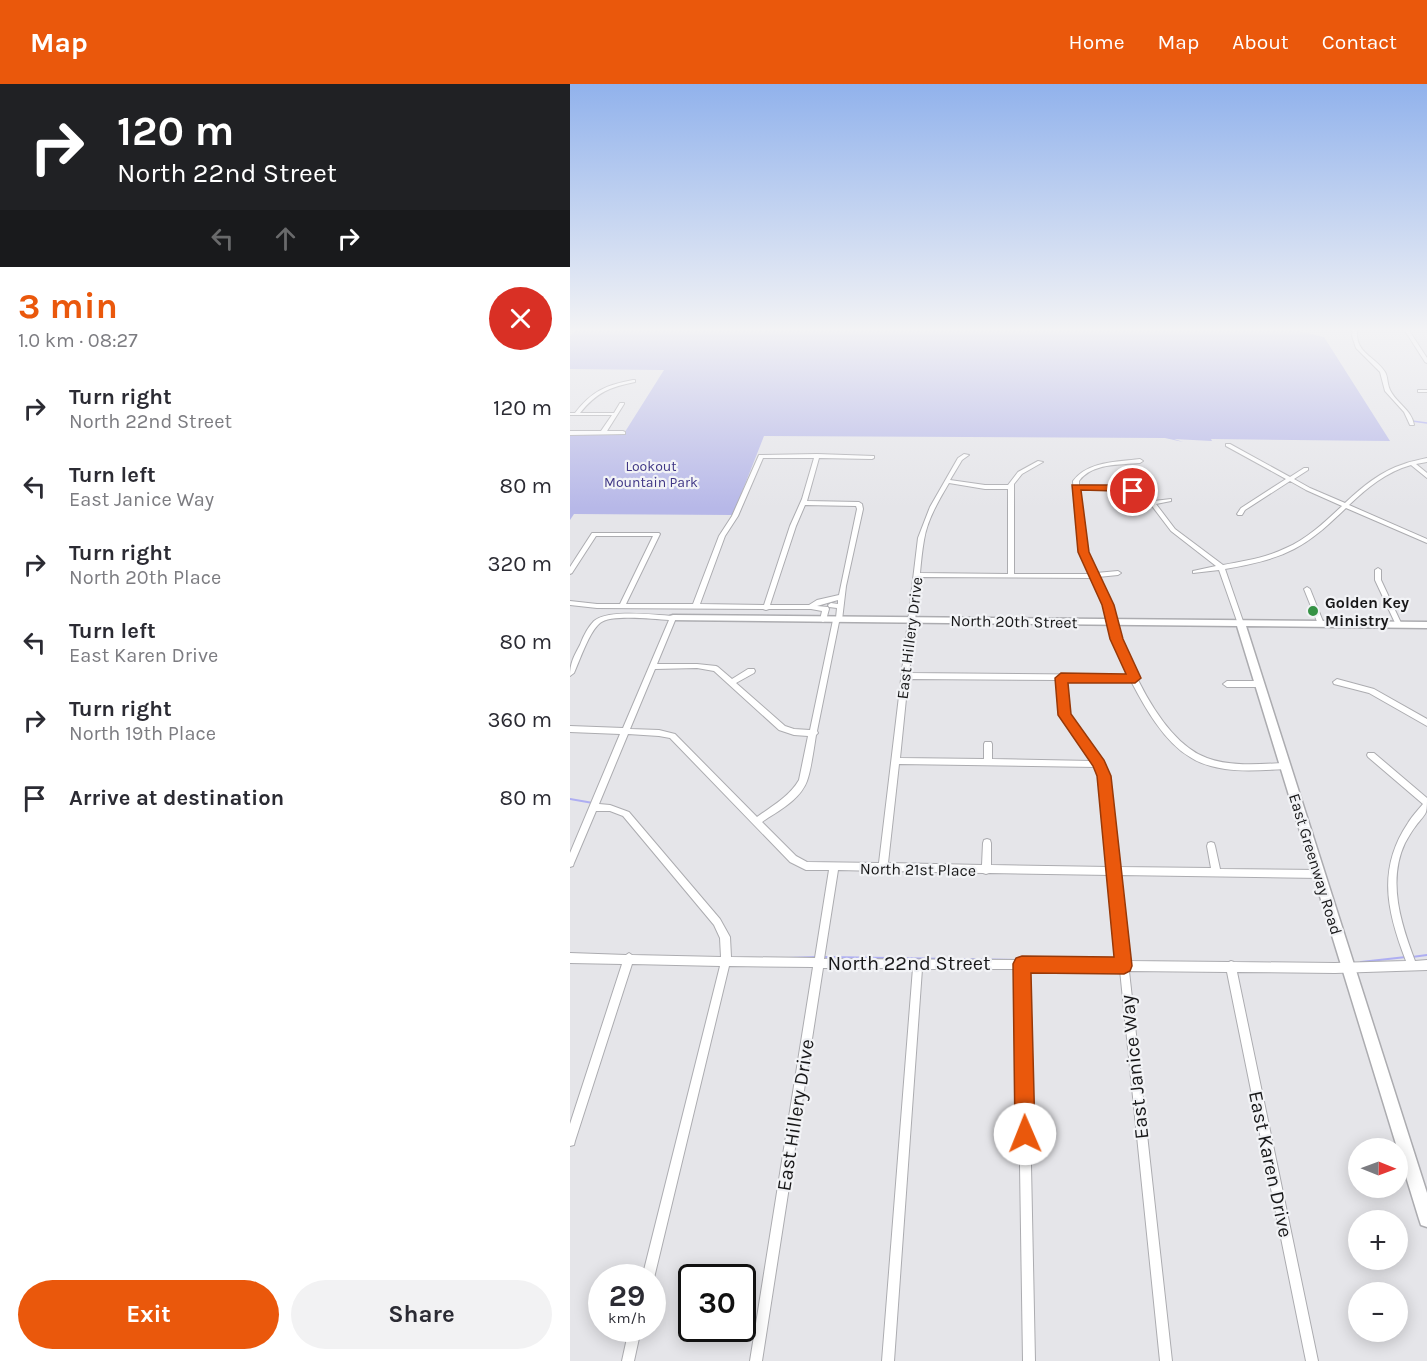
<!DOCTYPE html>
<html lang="en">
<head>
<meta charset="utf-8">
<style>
	body { margin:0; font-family:Karla,sans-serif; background:#f2f2f3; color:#2b2b33; height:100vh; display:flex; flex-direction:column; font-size:22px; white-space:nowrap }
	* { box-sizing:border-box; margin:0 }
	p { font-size:20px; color:#7c7c81 }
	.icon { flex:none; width:33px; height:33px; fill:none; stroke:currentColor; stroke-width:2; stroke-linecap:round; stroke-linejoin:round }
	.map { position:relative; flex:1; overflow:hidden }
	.sheet { display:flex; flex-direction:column; background:#fff; width:570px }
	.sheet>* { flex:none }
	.hud { background:#202124; color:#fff; overflow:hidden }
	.needle { width:39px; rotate:91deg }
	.fabs { position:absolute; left:778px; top:1054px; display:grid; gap:12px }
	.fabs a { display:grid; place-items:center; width:60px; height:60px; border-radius:50%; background:#fff; box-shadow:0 3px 15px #0003; font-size:30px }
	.speed { position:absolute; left:18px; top:1180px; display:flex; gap:12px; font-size:30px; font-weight:700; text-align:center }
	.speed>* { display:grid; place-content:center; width:78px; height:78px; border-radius:50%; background:#fff; box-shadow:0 3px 15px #0003; line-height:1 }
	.speed small { font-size:15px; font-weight:400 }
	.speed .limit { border:3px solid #111; border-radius:9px; background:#fff; color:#111 }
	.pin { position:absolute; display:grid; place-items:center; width:51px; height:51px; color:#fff; margin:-26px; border:3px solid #fff; border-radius:50%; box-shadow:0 2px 6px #0007 }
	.me { position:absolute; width:66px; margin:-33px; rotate:359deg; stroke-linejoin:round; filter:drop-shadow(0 0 4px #0008) }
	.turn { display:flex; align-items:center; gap:21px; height:126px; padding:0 18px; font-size:27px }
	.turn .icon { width:78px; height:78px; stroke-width:2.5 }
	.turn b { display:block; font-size:42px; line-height:51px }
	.lanes { display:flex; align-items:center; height:57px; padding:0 18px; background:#0003; justify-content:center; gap:30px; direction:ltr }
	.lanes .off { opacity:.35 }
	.round { display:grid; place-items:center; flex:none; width:63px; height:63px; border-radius:32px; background:#f2f2f3 }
	.summary { display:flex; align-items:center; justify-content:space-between; height:102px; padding:0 18px }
	h1 { font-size:36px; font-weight:700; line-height:45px; color:#ea580c }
	.primary-button { display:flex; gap:12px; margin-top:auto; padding:12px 18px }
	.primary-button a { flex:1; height:69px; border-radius:36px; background:#ea580c; color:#fff; font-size:24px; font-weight:700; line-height:69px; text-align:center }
	.primary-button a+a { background:#f2f2f3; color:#2b2b33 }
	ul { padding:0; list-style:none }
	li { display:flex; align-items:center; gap:18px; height:78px; padding:0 18px }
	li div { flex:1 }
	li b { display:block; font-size:22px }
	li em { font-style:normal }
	header { display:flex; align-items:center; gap:36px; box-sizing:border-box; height:84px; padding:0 30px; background:#ea580c; color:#fff }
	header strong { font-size:28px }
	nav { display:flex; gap:33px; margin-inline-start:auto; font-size:21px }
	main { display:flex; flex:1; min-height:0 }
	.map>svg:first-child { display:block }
	.green { fill:#b7b8e8 }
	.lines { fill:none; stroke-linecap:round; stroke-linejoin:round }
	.stream-far1 { stroke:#aeaef2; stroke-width:1.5 }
	.stream { stroke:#aeaef2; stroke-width:2 }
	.minor-casing { stroke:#acacb0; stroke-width:2 }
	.tertiary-casing { stroke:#acacb0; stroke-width:3 }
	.minor { fill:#fff; fill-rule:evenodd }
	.tertiary { fill:#fff; fill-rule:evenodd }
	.route { fill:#ea580c; stroke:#983908; stroke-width:1.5 }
	.poi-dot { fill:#369345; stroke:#f2f3f6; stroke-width:2 }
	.labels { text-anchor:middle; stroke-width:4.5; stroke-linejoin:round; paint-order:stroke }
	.far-park-label { font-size:14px; fill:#3f3685; stroke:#f2f3f6 }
	.poi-label { font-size:16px; font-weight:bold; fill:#181819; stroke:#f2f3f6; text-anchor:start }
	.street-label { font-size:16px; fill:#181819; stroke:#f2f3f6 }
	.near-street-label { font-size:20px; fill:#181819; stroke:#f2f3f6 }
</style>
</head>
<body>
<header>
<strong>Map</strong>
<nav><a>Home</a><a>Map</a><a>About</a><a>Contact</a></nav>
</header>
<main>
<section class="sheet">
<div class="hud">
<div class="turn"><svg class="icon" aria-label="right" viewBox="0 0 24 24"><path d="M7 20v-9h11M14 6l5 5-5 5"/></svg><div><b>120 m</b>North 22nd Street</div></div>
<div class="lanes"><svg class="icon off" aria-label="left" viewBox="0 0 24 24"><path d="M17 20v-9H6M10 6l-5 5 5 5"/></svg><svg class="icon off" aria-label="ahead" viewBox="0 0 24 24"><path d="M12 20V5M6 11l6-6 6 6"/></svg><svg class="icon" aria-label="right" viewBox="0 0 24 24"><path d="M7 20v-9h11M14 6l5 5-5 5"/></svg></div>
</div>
<div class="summary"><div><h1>3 min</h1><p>1.0 km · 08:27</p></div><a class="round" style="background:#d93025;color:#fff"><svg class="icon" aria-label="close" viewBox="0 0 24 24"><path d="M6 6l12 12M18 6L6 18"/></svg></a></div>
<ul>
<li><svg class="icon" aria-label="right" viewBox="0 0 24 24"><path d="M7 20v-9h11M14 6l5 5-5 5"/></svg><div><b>Turn right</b><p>North 22nd Street</p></div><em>120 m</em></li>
<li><svg class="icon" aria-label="left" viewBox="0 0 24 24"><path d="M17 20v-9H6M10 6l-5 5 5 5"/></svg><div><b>Turn left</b><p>East Janice Way</p></div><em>80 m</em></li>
<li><svg class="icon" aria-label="right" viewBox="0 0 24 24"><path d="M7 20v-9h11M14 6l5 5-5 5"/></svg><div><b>Turn right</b><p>North 20th Place</p></div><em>320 m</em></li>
<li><svg class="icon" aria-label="left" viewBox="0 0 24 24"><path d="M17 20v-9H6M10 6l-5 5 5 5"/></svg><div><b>Turn left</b><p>East Karen Drive</p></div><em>80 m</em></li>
<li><svg class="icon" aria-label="right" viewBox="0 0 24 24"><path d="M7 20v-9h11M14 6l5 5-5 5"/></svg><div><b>Turn right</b><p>North 19th Place</p></div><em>360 m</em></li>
<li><svg class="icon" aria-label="arrive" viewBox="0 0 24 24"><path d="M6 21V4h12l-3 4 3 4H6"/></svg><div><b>Arrive at destination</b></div><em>80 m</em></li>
</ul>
<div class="primary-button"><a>Exit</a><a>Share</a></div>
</section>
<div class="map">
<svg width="857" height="1277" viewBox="0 0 857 1277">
	<rect width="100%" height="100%" fill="#e5e5e9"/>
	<path class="green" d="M6,245h715l33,8 66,104 -179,-2 1,2 -38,-2 9,3 -18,-4 -401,-2 -31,79 -159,-1 -4,6v-85h53l41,-65 -94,-1v-33z"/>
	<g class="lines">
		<path class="stream-far1" d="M842,337l15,2"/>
		<path class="stream" d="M0,715l23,4
			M254,873l198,3
			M842,873l15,-2
			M218,874l30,-1
			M791,878l45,-5"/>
		<g class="minor-casing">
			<path id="minor" d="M783,245h4c-2,25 17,26 28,43 3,5 2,12 5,18 6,13 22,20 24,35h-4l-6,-13 -19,-21 -5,-19 -24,-24 -4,-12z
				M834,245h4l19,29v5l-2,-1z
				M63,296h2v2c-25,5 -38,10 -55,31h34l6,-10h4v1l-17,27h16l2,1v2l-55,1v-4h31l11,-16h-42v-2h5c17,-22 31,-28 58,-33z
				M848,306h9v2h-9z
				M656,360h4l60,33 14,-9h4v2l-14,9 16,9 35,15c17,-16 36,-32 59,-39 7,-3 15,-4 23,-6v4l-11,2 11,9v5l-16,-13c-25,7 -44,23 -62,40l78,34v4l-81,-35c-16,15 -32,31 -52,41 -21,11 -46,16 -69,20l19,55 -3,2 -3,-2 -19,-54 -26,3v-2l23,-5 -45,-35 -22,-29 -25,-11 -45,-2c2,29 4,57 17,84l22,-2 3,2 -3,2 -20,2 14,30 7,31 5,14 12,24 3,2 -1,2c14,28 38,67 69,78 24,9 53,6 78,5l3,1 1,2 -1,2 -3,1c-20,1 -40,3 -60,0 -12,-2 -25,-5 -35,-12 -26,-15 -46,-51 -59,-76l-66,-1 3,34 34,48 6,14 10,91 93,1 -4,-22 1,-3 3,-1 3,1 1,3 5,23 100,1 3,1 1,3 -1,3 -3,1 -201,-3 9,86 101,1 2,-1 3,1 101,1 71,-2c-19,-49 -29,-92 2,-138 4,-7 10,-13 15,-19l-55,-47 -1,-2 1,-2h6l53,45c0,4 0,10 -1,14 -2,5 -8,10 -11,15 -4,5 -7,11 -10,16 -18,38 -4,81 10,118l12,-1v10l-92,3 -98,-1 81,389h-12l-79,-389 -98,-1 43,390h-12l-40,-391h-93l8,391h-12l-6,-392h-95l-28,392h-12l31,-393h-90l-61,393h-12l63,-394 -84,-1 -75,312 -2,4v-4h-10l78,-312 -88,-2 -57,177 -1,4 -4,1v-22l52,-160 -52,-1v-10l56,2 3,-2 3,2 89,2 -1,-19 -6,-13 -91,-109 -13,-5h-14l-22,52 -1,3 -3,1v-14l50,-119 -50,-2v-6l53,2 46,-108c-15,-1 -59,-6 -69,3 -11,9 -20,37 -26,50l-4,3c0,-13 4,-20 10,-31 3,-8 8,-18 14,-24 14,-12 61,-6 79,-5l3,2 -19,46h40l19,2 2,1 14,12 16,-10h6l1,2 -1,2 -18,10 49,43 9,3 16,1 23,-110 3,-2 1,-10 -8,-1 -1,-2 3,-2 7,1v-4l-21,6 11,1 1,2 -3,11 -3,2 -3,-2 2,-9 -11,-2h-42l-3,1 -3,-1 -166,-1 -27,-3v-4l27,3h23l33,-68h-57l-24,37 -2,1v-7l22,-34h67l1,1 -34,70h67l26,-68 13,-20 27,-61 58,-1 57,2v2l-2,1 -53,-1 -12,43 52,1 3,2 1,5 -17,77 -4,34 -3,2 -22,109 1,2 -2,2c-2,13 -5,35 -9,46 -7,19 -29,30 -45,41l34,34 11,6 72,1 39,-325 12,-31 28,-49 6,-4 5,1 -7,5 -12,20 35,5h23l10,-13 20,-11 5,1 -21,12 -8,10v90h76c-14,-30 -15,-61 -17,-93 15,-20 44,-19 67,-22l3,2 -3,2c-20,2 -48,0 -61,18v4l46,2 29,14 17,-2v2l-15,3 19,25 48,36c21,-4 43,-7 63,-17 21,-9 39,-26 56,-42l-36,-16 -16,-9 -45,29 -3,5h-4l-1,-1 4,-6 45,-29 -60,-33zM193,374h51l-12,41 -12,27 -26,79 -64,-1 25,-68 13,-20zM379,399l36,6h23v85l-88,-1c1,-11 2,-22 4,-33 3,-20 15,-40 25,-57zM235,421l51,1 1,3 -18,86 -22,5 -8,5h-39l26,-79zM350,493l172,1 13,29 8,31 15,37 -219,-2zM127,584l17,3 65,59 15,5 14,1 -9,44c-10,17 -27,26 -42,37l-82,-83 -16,-4 -29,-1 25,-60zM338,595l150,1 2,35 32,46 -100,-2v-15l-1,-2h-6l-1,2v15l-84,-1zM58,650l31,2 11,2 120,124 16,8h23l-14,88 -84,-1 -1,-20 -10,-18 -91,-107 -19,-7 -11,-1zM329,680l197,3 4,9 9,91 -118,-2v-22l-1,-3 -3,-1 -3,1 -1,3 -1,22 -94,-2zM268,786l42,1 3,2 3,-2 97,2 3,1 3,-1 121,2 9,86 -97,-2 -2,1 -196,-1z
				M808,484l3,2v10l21,45 -1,2h-4l-1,-2 -21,-45v-10z
				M737,503l3,2 14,35 -1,2h-2l-3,-2 -14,-35z
				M767,595l37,10 53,30v7l-58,-33 -35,-9 -1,-2z
				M657,597h33l4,3 -4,3h-33l-4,-3z
				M59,1245h12l-7,32h-12z"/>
		</g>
		<g class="tertiary-casing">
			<path id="tertiary" d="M103,531l754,7v6l-181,-2 181,567v34l-6,-2 -2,-6 -182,-593 -567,-6 -2,-2 2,-2z"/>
		</g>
		<use href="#minor" class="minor"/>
		<use href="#tertiary" class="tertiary"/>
	</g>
	<linearGradient id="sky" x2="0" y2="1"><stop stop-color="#91b2ec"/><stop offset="0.58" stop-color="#f3f3f5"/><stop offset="1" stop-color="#f3f3f5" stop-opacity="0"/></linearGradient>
	<rect width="857" height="424" fill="url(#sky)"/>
	<path class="route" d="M502,401h46l20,6 -5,3 -15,-3 -37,-1 8,62 25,53 9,34 18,39 -6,5h-67l3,31 33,46 7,16 21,190 -2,5 -6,3 -93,-1 4,161 -3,7 -7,3 -7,-3 -3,-7 -2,-170 3,-6 6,-2 92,1 -17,-181 -4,-10 -35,-51 -3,-37 6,-5 65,1 -16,-35 -8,-34 -24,-53z"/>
	<circle class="poi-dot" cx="743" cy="527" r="6"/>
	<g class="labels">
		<g class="far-park-label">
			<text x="81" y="387">Lookout<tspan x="81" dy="16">Mountain Park</tspan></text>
		</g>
		<g class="poi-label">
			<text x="755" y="524">Golden Key<tspan x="755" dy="18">Ministry</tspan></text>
		</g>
		<g class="street-label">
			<text transform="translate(444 537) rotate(1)" y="6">North 20th Street</text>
			<text transform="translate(339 554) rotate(-83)" y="6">East Hillery Drive</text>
			<text transform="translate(746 780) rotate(73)" y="6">East Greenway Road</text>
			<text transform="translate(348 785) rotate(1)" y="6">North 21st Place</text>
		</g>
		<g class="near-street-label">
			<text x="339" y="886">North 22nd Street</text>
			<text transform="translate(564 983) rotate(-96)" y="7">East Janice Way</text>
			<text transform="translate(225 1031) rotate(-81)" y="7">East Hillery Drive</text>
			<text transform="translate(701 1080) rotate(78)" y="7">East Karen Drive</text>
		</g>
	</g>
</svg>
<div class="fabs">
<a><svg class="needle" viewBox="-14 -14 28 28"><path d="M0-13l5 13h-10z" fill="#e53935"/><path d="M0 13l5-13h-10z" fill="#7c7c81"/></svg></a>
<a>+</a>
<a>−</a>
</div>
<div class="speed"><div>29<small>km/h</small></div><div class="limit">30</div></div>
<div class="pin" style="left:563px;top:407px;background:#d93025"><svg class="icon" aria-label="arrive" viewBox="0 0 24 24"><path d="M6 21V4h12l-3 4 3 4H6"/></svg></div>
<svg class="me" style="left:455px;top:1050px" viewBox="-20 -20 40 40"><circle r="19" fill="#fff"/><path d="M0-13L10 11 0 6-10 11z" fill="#ea580c"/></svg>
</div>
</main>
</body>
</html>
